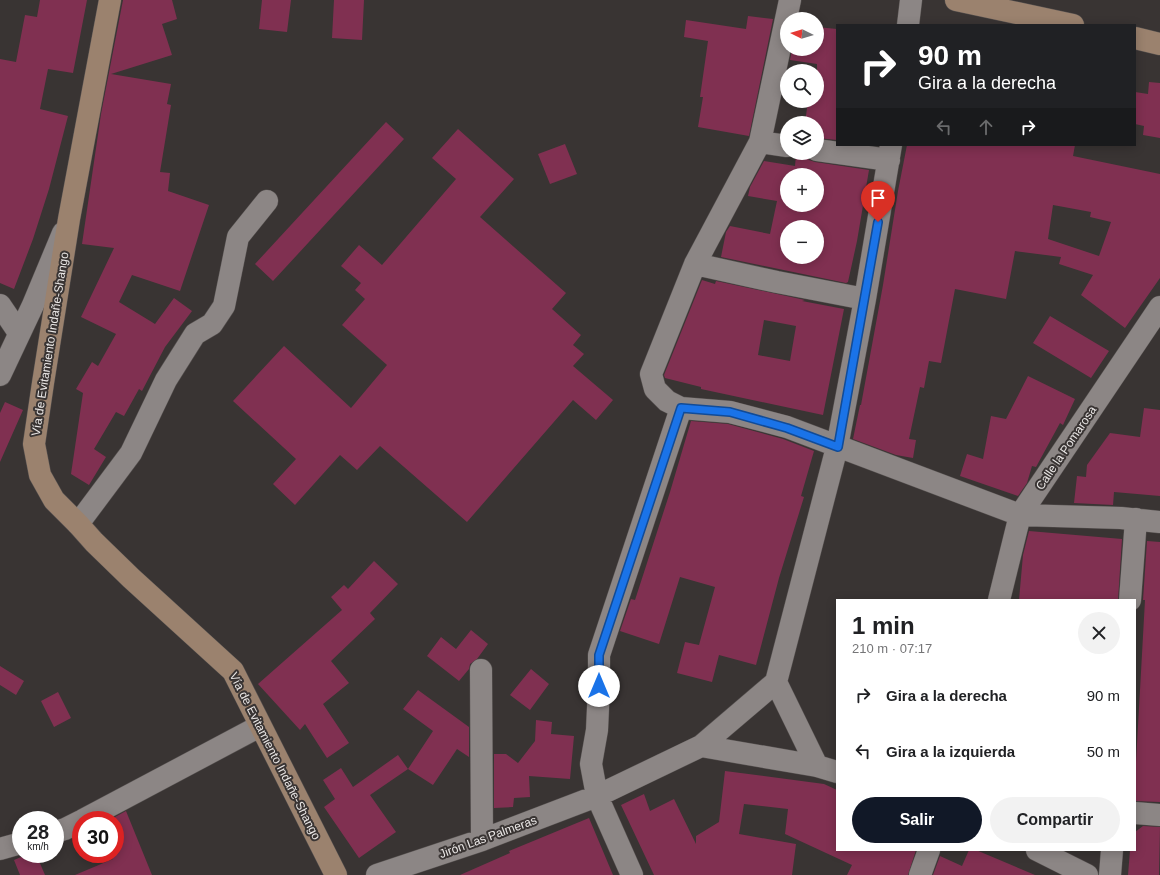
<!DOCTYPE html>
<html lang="es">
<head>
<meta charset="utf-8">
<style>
	body { margin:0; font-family:Arial,sans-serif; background:#f2f2f2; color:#202124; height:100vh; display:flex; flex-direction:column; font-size:15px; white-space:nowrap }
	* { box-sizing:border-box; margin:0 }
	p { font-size:13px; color:#757577 }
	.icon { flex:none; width:22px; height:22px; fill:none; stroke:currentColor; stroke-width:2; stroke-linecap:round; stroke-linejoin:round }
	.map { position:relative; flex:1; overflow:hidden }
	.details { position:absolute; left:836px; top:599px; width:300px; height:252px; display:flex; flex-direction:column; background:#fff; border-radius:0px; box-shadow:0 2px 10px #0003 }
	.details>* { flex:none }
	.guide { position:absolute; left:836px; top:24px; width:300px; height:122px; border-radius:0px; box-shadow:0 2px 10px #0003; background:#202124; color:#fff; overflow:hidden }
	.needle { width:26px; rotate:275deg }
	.buttons { position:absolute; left:780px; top:12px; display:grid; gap:8px }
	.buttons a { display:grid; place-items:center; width:44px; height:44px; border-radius:50%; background:#fff; box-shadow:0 2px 10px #0003; font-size:20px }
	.speed { position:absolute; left:12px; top:811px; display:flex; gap:8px; font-size:20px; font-weight:700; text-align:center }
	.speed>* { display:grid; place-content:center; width:52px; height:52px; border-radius:50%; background:#fff; box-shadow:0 2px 10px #0003; line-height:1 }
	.speed small { font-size:10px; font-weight:400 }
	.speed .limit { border:6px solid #d22; background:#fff; color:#111 }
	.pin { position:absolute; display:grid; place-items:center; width:34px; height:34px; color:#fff; margin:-41px -17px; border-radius:50% 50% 50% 0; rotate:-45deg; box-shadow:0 0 4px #0007 }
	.pin .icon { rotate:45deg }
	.me { position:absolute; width:44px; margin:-22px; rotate:0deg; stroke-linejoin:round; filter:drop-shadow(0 0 3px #0008) }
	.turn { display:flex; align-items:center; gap:14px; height:84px; padding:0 16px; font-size:18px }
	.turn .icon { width:52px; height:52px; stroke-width:2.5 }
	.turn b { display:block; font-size:28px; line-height:34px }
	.lanes { display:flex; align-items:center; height:38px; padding:0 16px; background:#0003; justify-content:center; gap:20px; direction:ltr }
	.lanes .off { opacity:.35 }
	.round { display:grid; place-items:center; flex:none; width:42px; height:42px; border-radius:21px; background:#f2f2f2 }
	.overview { display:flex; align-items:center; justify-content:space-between; height:68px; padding:0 16px }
	h1 { font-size:24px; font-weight:700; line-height:30px }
	.cta { display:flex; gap:8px; margin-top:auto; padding:8px 16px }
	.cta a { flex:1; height:46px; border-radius:24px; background:#111827; color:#fff; font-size:16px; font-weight:700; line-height:46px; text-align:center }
	.cta a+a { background:#f2f2f2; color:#202124 }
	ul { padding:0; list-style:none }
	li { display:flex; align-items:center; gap:12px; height:56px; padding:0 16px }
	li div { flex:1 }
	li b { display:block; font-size:15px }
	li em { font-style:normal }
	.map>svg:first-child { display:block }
	.building { fill:#803051; fill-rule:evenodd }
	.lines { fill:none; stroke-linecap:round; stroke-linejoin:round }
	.street-casing { stroke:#55504f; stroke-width:23 }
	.secondary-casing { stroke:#55504f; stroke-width:23 }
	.street { stroke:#8c8685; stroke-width:22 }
	.secondary { stroke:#9b826e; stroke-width:22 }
	.route-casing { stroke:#114b97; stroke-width:10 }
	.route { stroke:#1a73e8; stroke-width:7 }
	.labels { text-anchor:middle; stroke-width:4; stroke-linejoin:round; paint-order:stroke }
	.street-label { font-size:12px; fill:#ebe8e7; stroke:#393433 }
</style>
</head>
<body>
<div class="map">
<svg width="1160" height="875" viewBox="0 0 1160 875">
	<rect width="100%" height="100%" fill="#393433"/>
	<path class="building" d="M40,0h47l-14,73 -25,-4 -8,40 28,7 -19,73 -16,50 -19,50 -14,-6v-224l16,3 9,-47 12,2z
		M123,0h49l5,19 -15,5 10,31 -61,19 60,10 -4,20 4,1 -11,67 10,1 -2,18 41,14 -29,86 -48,-16 -13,27 36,22 19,-26 18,13 -27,36 -23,44 -3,-2 -15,27 -8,-4 -22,37 12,8 -17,28 -18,-11 12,-81 -7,-4 16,-27 6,4 18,-32 -35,-17 33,-69 -32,-4 19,-130z
		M262,0h29l-4,32 -28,-3z
		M334,0h30l-2,40 -30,-2z
		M748,16l25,3 -24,117 -51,-9 5,-30h-3l8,-56 -24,-4 2,-17 60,9z
		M817,27l20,2v111l-20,-2v-15h-12l3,-22h9v-37l-27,-4 2,-11h25z
		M1149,82l11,1v55l-17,-3 1,-9 -9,-2v-32l13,2z
		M386,122l18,17 -131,142 -18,-17z
		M458,129l56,50 -34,38 86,76 -14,16 29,26 -8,10 11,9 -11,12 40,34 -17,20 -23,-20 -106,122 -87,-76 -23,24 -17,-15 -45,50 -22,-21 23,-25 -63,-58 51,-55 67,62 36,-43 -45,-40 23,-26 -10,-9 6,-7 -20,-17 18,-21 23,20 74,-86 -24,-21z
		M565,144l12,30 -27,10 -12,-30z
		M907,145h168l-2,11 87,18v104l-35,50 -44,-33 12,-20 -34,-11 2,-7 -46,-6 -9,48 -51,-10 -14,74 -12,-2 -5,27 -4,-1 -11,52 7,1 -3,18 -17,-3 -43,-16 7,-34h1l22,-120 15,-94zM1053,205l38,7 -1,5 21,5 -12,34 -51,-17z
		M797,153h8l4,7 6,2 54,8 -12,71 -9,41 -2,1 -125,-26 5,-25 4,-6 40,8 7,-33 -29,-5 2,-9 14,-26 31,5 1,-11zM787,175h30v30h-30zM787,227h30v30h-30z
		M702,280l13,4 1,-3 89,19 -3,1 42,8 -21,106 -122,-26v-2l-36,-9 -1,-3zM764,320l32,6 -6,35 -32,-6z
		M1050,316l59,35 -18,27 -58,-35z
		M1028,376l47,23 -12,26 -3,-2 -24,44 -4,-1 -5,17 -9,13 -58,-20 7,-22 16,5 8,-43 15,3z
		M5,402l18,8 -23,52v-49z
		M1144,408l16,2v86l-46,-4 -1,13 -39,-2 3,-27 9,1 1,-12 23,-32 30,4z
		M691,421l37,3 55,15 31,12 -13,45 3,1 -25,81 -23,87 -37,-10 -7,27 -35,-9 8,-31 14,3 16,-58 -35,-10 -21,67 -39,-13 11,-32 4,1 35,-108z
		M1029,531l93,8 -4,61h-99l4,-45z
		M1147,541l13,1v260l-25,-1v-21l10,-180h-2z
		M374,561l24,23 -28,29 5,6 -44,42 18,22 -26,21 26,39 -22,15 -22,-34 -5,6 -42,-46 84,-74 -11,-13 13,-12 4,4z
		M471,630l17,14 -11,15 -7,5 -1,5 -10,12 -32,-25 14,-19 15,12z
		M0,666l24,15 -8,14 -16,-10z
		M531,669l18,15 -19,26 -20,-15z
		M418,690l51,37v30l-12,-8 -24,36 -25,-16 25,-38 -30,-22z
		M58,692l13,26 -17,9 -13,-26z
		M536,720l16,2 -1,12 23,2 -4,43 -41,-3 1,21 -16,1 -1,9 -19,1v-54h12l12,9 17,-22z
		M398,755l10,14 -38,26 26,37 -37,26 -35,-51 11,-8 -12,-19 18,-12 12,19z
		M725,771l99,13 13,6v60h79l-8,25h-61l5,-10 -67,-31 3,-25 -44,-5 -5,30 57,10 -4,31h-138l-33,-70 23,-11 6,17 24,-12 22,45v-8l23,-14z
		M126,811l26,64h-77l38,-16 -2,-5h4v-37z
		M589,818l24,57h-153l50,-22 -1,-2z
		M1143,826l17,1 -1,48h-31l2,-25h5v-18z
		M969,850h7l59,25h-102l7,-19 22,10z
		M28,854h8l9,21h-25l-6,-15z"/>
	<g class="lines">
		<g class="street-casing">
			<path id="street" d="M790,0l-30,142 -65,122 -44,110 4,15 12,12 14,7 49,4 57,15 233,88 101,3 39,4
				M908,25l3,-25
				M760,142l27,4
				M817,150l72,10
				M695,264l82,18 88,17
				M0,305l19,28
				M0,375l33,-70 30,-72
				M78,524l53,-71 35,-73 29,-46 17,-10 12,-18 14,-69 29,-36
				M999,600l21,-85 140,-208
				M1130,600l6,-81
				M481,670l1,170
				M776,682l41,84
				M701,746l116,20 20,6
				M1135,813l25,2
				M83,820l177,-94
				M55,832l10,-3 16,-8
				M0,849l21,-6
				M1037,850l50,25
				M377,875l105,-35 115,-44 104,-50 75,-64 61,-235 28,-148 26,-154
				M632,875l-35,-79 -6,-32 6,-34 2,-44v-31l82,-247
				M920,875l9,-25
				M1110,875l2,-25"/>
		</g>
		<g class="secondary-casing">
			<path id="secondary" d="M110,0l-41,219 -26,164 -9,61 6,31 14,25 24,24 16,18 37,36 102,93 103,204
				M956,0l117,25
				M1135,38l25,6"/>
		</g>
		<use href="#street" class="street"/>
		<use href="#secondary" class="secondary"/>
	</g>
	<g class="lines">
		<g class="route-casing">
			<path id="route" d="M599,686v-31l82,-247 49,4 57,16 51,19 40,-225"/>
		</g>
		<use href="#route" class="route"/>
	</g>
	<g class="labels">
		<g class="street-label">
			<text transform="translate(50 344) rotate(-81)" y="4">Vía de Evitamiento Indañe-Shango</text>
			<text transform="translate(1066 448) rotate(-56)" y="4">Calle la Pomarosa</text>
			<text transform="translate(275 756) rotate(63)" y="4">Vía de Evitamiento Indañe-Shango</text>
			<text transform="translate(488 837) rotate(-20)" y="4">Jirón Las Palmeras</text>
		</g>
	</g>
</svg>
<div class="buttons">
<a><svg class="needle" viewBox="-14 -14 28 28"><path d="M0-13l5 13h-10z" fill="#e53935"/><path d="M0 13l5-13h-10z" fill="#757577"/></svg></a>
<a><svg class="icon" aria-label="search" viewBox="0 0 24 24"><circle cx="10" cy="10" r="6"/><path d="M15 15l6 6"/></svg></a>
<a><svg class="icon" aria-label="layers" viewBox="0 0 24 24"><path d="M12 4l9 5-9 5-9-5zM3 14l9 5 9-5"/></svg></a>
<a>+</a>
<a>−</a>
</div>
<div class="speed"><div>28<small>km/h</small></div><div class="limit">30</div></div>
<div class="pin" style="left:878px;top:222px;background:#d93025"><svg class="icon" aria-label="arrive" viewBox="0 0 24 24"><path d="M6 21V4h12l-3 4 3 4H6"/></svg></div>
<svg class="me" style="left:599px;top:686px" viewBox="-20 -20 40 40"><circle r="19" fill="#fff"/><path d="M0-13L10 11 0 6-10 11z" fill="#1a73e8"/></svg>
<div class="guide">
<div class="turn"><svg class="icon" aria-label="right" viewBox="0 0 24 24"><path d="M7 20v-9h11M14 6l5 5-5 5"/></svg><div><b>90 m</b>Gira a la derecha</div></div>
<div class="lanes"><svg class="icon off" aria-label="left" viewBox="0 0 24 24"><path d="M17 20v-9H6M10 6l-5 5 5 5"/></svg><svg class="icon off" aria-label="ahead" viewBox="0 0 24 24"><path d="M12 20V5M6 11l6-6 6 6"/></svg><svg class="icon" aria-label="right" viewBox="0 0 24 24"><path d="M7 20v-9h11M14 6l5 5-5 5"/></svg></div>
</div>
<section class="details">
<div class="overview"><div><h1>1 min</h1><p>210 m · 07:17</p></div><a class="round"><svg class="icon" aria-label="close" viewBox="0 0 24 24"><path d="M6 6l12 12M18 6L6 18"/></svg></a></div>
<ul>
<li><svg class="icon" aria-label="right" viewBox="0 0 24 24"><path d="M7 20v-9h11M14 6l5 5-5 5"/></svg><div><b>Gira a la derecha</b></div><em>90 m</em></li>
<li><svg class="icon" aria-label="left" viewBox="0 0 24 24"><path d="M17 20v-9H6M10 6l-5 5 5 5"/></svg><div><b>Gira a la izquierda</b></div><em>50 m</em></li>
</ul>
<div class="cta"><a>Salir</a><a>Compartir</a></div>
</section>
</div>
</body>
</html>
